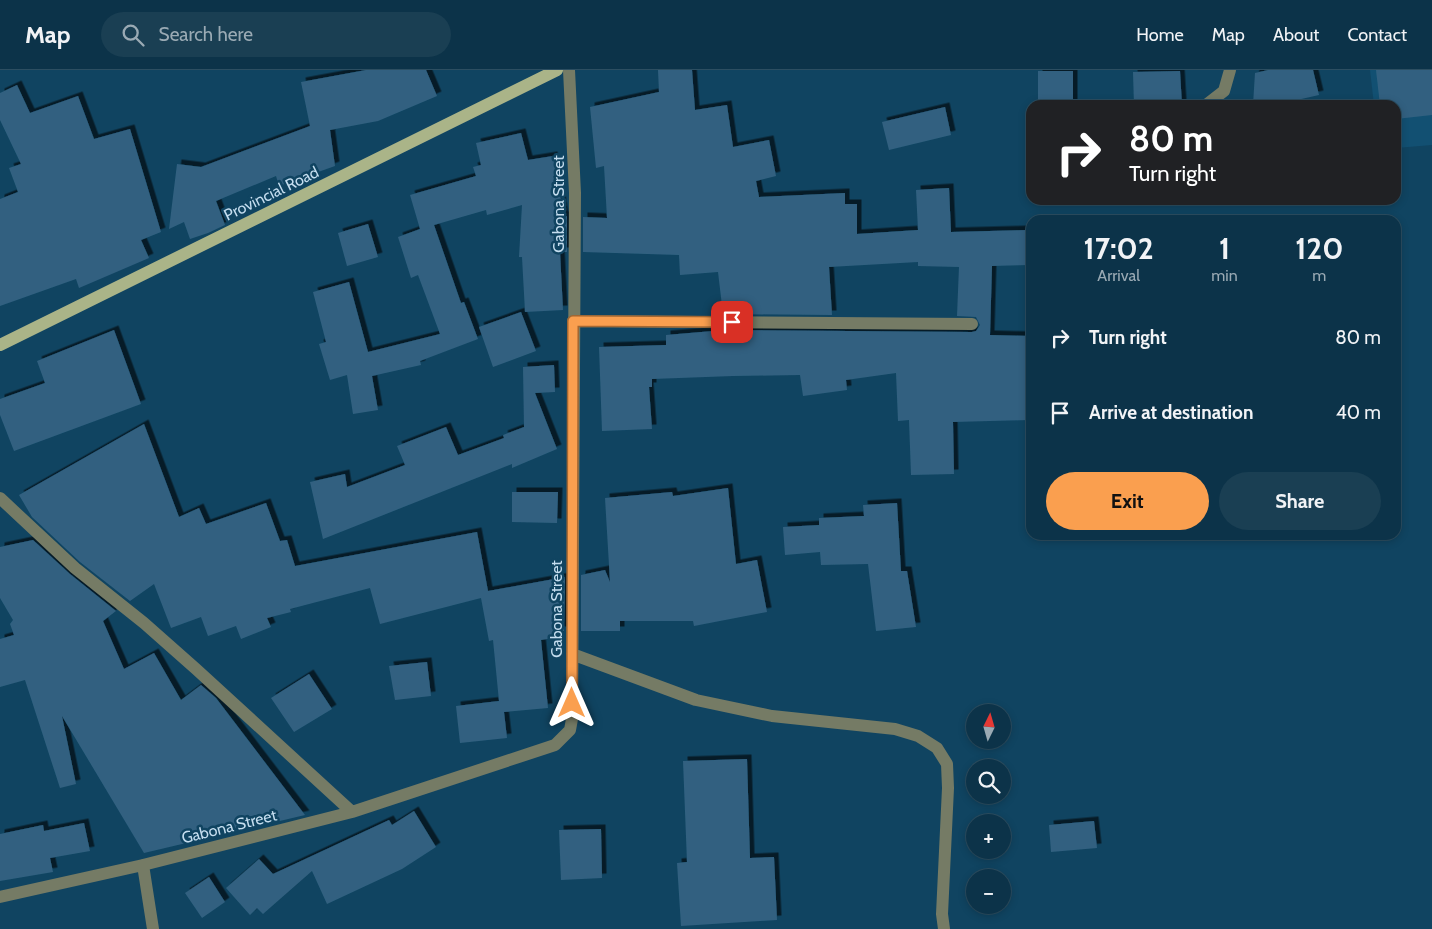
<!DOCTYPE html>
<html lang="en">
<head>
<meta charset="utf-8">
<style>
	body { margin:0; font-family:Cabin,sans-serif; background:#1a3f53; color:#f1f3f6; height:100vh; display:flex; flex-direction:column; font-size:19px; white-space:nowrap }
	* { box-sizing:border-box; margin:0 }
	p { font-size:16px; color:#9aaab4 }
	.icon { flex:none; width:28px; height:28px; fill:none; stroke:currentColor; stroke-width:2; stroke-linecap:round; stroke-linejoin:round }
	.map { position:relative; flex:1; overflow:hidden }
	.drawer { position:absolute; left:1026px; top:145px; width:375px; height:325px; display:flex; flex-direction:column; background:#0c3349; border-radius:15px; box-shadow:0 2px 8px #0003,0 0 0 1px #2c4e61 }
	.drawer>* { flex:none }
	.top-card { position:absolute; left:1026px; top:30px; width:375px; height:105px; border-radius:15px; box-shadow:0 2px 8px #0003,0 0 0 1px #2c4e61; background:#202124; color:#fff; overflow:hidden }
	.needle { width:32px; rotate:5deg }
	.fabs { position:absolute; left:966px; top:634px; display:grid; gap:10px }
	.fabs a { display:grid; place-items:center; width:45px; height:45px; border-radius:50%; background:#0c3349; box-shadow:0 2px 8px #0003,0 0 0 1px #2c4e61; font-size:25px }
	.pin { position:absolute; display:grid; place-items:center; width:42px; height:42px; color:#fff; margin:-21px; border-radius:10px; box-shadow:0 2px 8px #0006 }
	.me { position:absolute; width:55px; margin:-28px; rotate:0deg; stroke-linejoin:round; filter:drop-shadow(0 0 4px #0008) }
	.turn { display:flex; align-items:center; gap:18px; height:105px; padding:0 20px; font-size:22px }
	.turn .icon { width:65px; height:65px; stroke-width:2.5 }
	.turn b { display:block; font-size:35px; line-height:42px }
	.eta { display:flex; justify-content:space-evenly; align-items:center; height:85px; text-align:center }
	.eta b { font-size:30px; font-weight:700; line-height:35px }
	.cta { display:flex; gap:10px; margin-top:auto; padding:10px 20px }
	.cta a { flex:1; height:58px; border-radius:30px; background:#fa9f4f; color:#111; font-size:20px; font-weight:700; line-height:58px; text-align:center }
	.cta a+a { background:#1a3f53; color:#f1f3f6 }
	ul { padding:0; list-style:none }
	li { display:flex; align-items:center; gap:15px; height:75px; padding:0 20px }
	li div { flex:1 }
	li b { display:block; font-size:19px }
	li em { font-style:normal }
	header { display:flex; align-items:center; gap:30px; box-sizing:border-box; height:70px; padding:0 25px; background:#0c3349; border-bottom:1px solid #2c4e61 }
	header strong { font-size:24px }
	nav { display:flex; gap:28px; margin-inline-start:auto; font-size:18px }
	.search { width:350px; height:45px; background:#1a3f53; display:flex; align-items:center; gap:12px; box-sizing:border-box; padding:0 18px; border-radius:28px; color:#9aaab4; font-size:19px }
	.map>svg:first-child { display:block }
	.built { fill:#125072 }
	.building { fill:#316180; filter:url(#shadow) }
	.lines { fill:none; stroke-linecap:round; stroke-linejoin:round }
	.minor { stroke:#757b65; stroke-width:12 }
	.major { stroke:#aab488; stroke-width:12 }
	.route-casing { stroke:#a26733; stroke-width:12 }
	.route { stroke:#fa9f4f; stroke-width:9 }
	.labels { text-anchor:middle; stroke-width:5; stroke-linejoin:round; paint-order:stroke }
	.street-label { font-size:16px; fill:#c4ddef; stroke:#104461 }
</style>
</head>
<body>
<header>
<strong>Map</strong>
<div class="search"><svg class="icon" aria-label="search" viewBox="0 0 24 24"><circle cx="10" cy="10" r="6"/><path d="M15 15l6 6"/></svg>Search here</div>
<nav><a>Home</a><a>Map</a><a>About</a><a>Contact</a></nav>
</header>
<div class="map">
<svg width="1432" height="859" viewBox="0 0 1432 859">
	<defs>
		<filter id="shadow"><feDropShadow dx="4.5" dy="-4.5" stdDeviation="0" flood-color="#0009"/></filter>
	</defs>
	<rect width="100%" height="100%" fill="#104461"/>
	<path class="built" d="M1370,0h62v75l-36,3v-43h-22z"/>
	<path class="building" d="M366,0h60l11,26 -59,25 -48,9 5,36 -56,20 -3,-10 -60,25 9,24 -17,8 -18,6 -6,-17 -15,7 8,-65 24,3 109,-41 -9,-44z
		M658,0h34l3,40 32,-5 6,42 36,-7 7,36 -20,5 3,16 86,-4v11h12v30l61,-4 -2,-40 33,-2 2,44 76,-2 2,35 -37,1 -2,69 41,1v84l-78,2 1,52 -43,1 -2,-55 -11,1 -2,-48 -50,7 1,10 -44,6 -3,-21 -67,1 -81,3v8h-3l3,42 -50,2 -3,-84 67,-2v-10l59,-5 247,2 4,-1 4,-6 -4,-8 -19,-1 2,-49 -41,-1v-4l-89,5 3,48 -109,-1 -5,-42 -38,3 -1,-20 -96,-3v-35l24,1 -3,-52 -8,2 -6,-61 69,-15z
		M1268,0h45l6,25 -44,10h-22l2,-32z
		M1376,0h56v45l-36,4v-14h-16z
		M1038,1h35v34h-35z
		M1180,1l2,34h-48l-1,-33z
		M17,15l13,28 48,-17 16,43 36,-10 31,103 -20,8 8,18 -70,30 -3,-9 -76,27v-107l18,-7 -9,-24 12,-4 -21,-44v-27z
		M945,37l6,28 -62,15 -7,-28z
		M521,63l7,27 25,-4 11,60h3v36h-7l3,58 -38,2 -3,-55h-3l3,-52 -35,10 -1,-5 -52,15 27,78 3,-1 14,37 -58,22 1,4 -49,11 6,34 -25,4 -6,-39 -17,5 -11,-36 7,-2 -13,-50 36,-10 19,70 72,-18 -22,-59 -7,3 -13,-41 22,-8 -10,-34 66,-19 -3,-9 8,-2 -5,-22z
		M368,154l10,33 -31,9 -9,-33z
		M521,242l15,39 -43,16 -14,-40z
		M114,260l27,74 -127,47 -14,-36v-16l45,-16 -8,-22z
		M554,295l1,27 -20,1 22,56 -45,19v-4l-189,75 -13,-57 35,-8 2,13 58,-22 -8,-19 49,-19 12,28 46,-17 -1,-3 21,-8 -1,-60z
		M144,354l35,93 20,-9 7,16 60,-21 14,38 7,-1 8,26 182,-34 11,59 77,-14 -1,54h-6l1,6 -18,3 7,68 -44,4 3,26 -47,5 -4,-37 43,-5 -6,-61 -4,1 -8,-43 -101,26 -10,-36 -80,21 1,3 -24,6 4,9 -30,12 -5,-13 -28,10 -7,-19 -30,11 -17,-44 -24,17 -50,-39 -48,-45 -13,-22z
		M728,418l8,76 21,-4 10,52 -73,14 -1,-5h-73v10h-39v-56l24,-5 5,12 -5,-84 67,-6 1,4z
		M512,422h46l-1,31 -45,-1z
		M897,433l4,68h6l9,56 -40,4 -8,-67 -47,1 -1,-13 -35,3 -2,-28 36,-2v-7l45,-2 -1,-11z
		M33,470l37,34 46,37 -13,10 21,48 30,-16 27,47 20,-15 15,13 89,117 -161,38 -82,-137 14,68 -16,4 -35,-108 -25,7v-48l14,-4 -4,-11 3,-4 -13,-22v-51z
		M427,592l4,34 -36,4 -6,-34z
		M309,604l23,35 -38,23 -23,-34z
		M747,689l3,99 24,-1 3,63 -96,6 -4,-63 10,-1 -4,-101z
		M414,741l22,36 -34,22 -75,35 -15,-33 -49,43 -6,-6 -7,7 -24,-27 33,-29 14,15 116,-54 3,5z
		M1094,751l3,27 -46,4 -2,-27z
		M84,753l6,28 -40,7 3,14 -53,9v-47l43,-9 1,6z
		M601,759l1,49 -41,2 -2,-50z
		M209,807l16,25 -23,16 -17,-25z"/>
	<g class="lines">
		<path class="minor" d="M1206,35l18,-14 6,-21
			M573,251l399,3
			M0,428l75,70 69,55 52,46 156,143
			M572,584l124,46 76,16 123,13 23,7 19,12 10,16 1,24 -6,126 2,15
			M143,795l10,64
			M0,827l143,-32 209,-53 203,-67 15,-15 2,-11 3,-526 -6,-123"/>
		<path class="major" d="M0,275l557,-275"/>
	</g>
	<g class="lines">
		<g class="route-casing">
			<path id="route" d="M572,633l1,-382 159,1"/>
		</g>
		<use href="#route" class="route"/>
	</g>
	<g class="labels">
		<g class="street-label">
			<text transform="translate(271 123) rotate(-26)" y="6">Provincial Road</text>
			<text transform="translate(558 134) rotate(-90)" y="6">Gabona Street</text>
			<text transform="translate(556 539) rotate(-90)" y="6">Gabona Street</text>
			<text transform="translate(229 756) rotate(-14)" y="6">Gabona Street</text>
		</g>
	</g>
</svg>
<div class="fabs">
<a><svg class="needle" viewBox="-14 -14 28 28"><path d="M0-13l5 13h-10z" fill="#e53935"/><path d="M0 13l5-13h-10z" fill="#9aaab4"/></svg></a>
<a><svg class="icon" aria-label="search" viewBox="0 0 24 24"><circle cx="10" cy="10" r="6"/><path d="M15 15l6 6"/></svg></a>
<a>+</a>
<a>−</a>
</div>
<div class="pin" style="left:732px;top:252px;background:#d93025"><svg class="icon" aria-label="arrive" viewBox="0 0 24 24"><path d="M6 21V4h12l-3 4 3 4H6"/></svg></div>
<svg class="me" style="left:572px;top:633px" viewBox="-20 -20 40 40"><path d="M0-17L14 15 0 8-14 15z" fill="#fa9f4f" stroke="#fff" stroke-width="4"/></svg>
<div class="top-card">
<div class="turn"><svg class="icon" aria-label="right" viewBox="0 0 24 24"><path d="M7 20v-9h11M14 6l5 5-5 5"/></svg><div><b>80 m</b>Turn right</div></div>
</div>
<section class="drawer">
<div class="eta">
<div><b>17:02</b><p>Arrival</p></div>
<div><b>1</b><p>min</p></div>
<div><b>120</b><p>m</p></div>
</div>
<ul>
<li><svg class="icon" aria-label="right" viewBox="0 0 24 24"><path d="M7 20v-9h11M14 6l5 5-5 5"/></svg><div><b>Turn right</b></div><em>80 m</em></li>
<li><svg class="icon" aria-label="arrive" viewBox="0 0 24 24"><path d="M6 21V4h12l-3 4 3 4H6"/></svg><div><b>Arrive at destination</b></div><em>40 m</em></li>
</ul>
<div class="cta"><a>Exit</a><a>Share</a></div>
</section>
</div>
</body>
</html>
